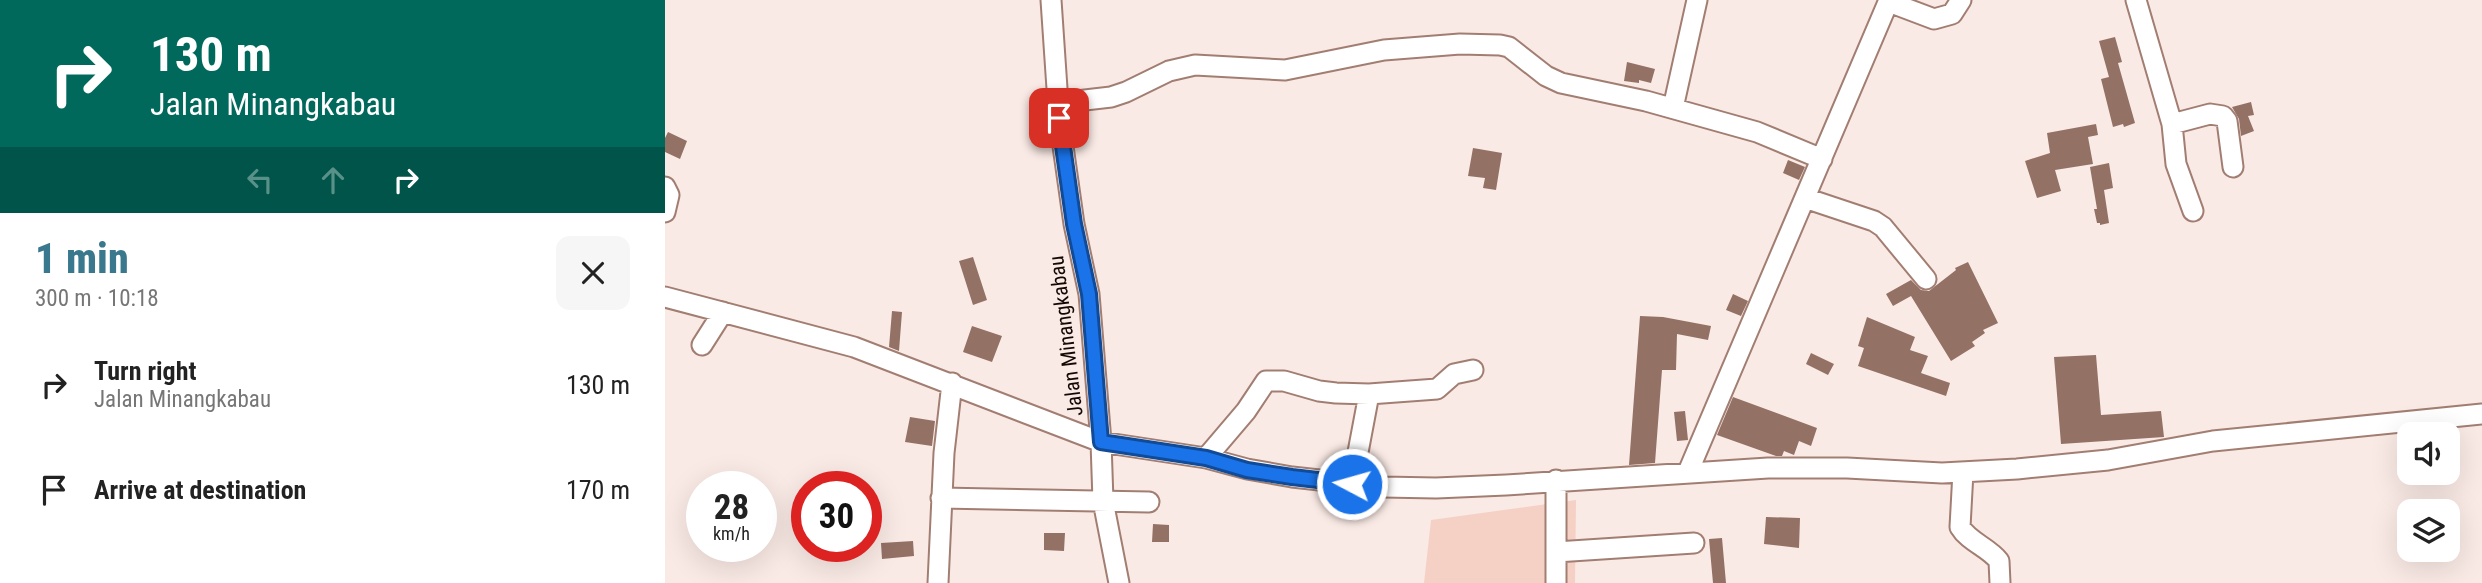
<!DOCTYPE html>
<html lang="en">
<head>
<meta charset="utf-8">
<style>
	body { margin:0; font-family:"Roboto Condensed",sans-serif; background:#f6f6f6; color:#222; height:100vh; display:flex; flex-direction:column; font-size:26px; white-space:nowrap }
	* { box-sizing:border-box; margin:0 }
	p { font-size:23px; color:#767676 }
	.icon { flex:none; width:38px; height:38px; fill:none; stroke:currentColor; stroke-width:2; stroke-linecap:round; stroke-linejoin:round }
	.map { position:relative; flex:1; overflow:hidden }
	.details { display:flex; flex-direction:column; background:#fff; width:665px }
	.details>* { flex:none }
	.hud { background:#00695c; color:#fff; overflow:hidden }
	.fabs { position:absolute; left:1732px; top:422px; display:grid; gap:14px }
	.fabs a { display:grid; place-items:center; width:63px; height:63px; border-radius:14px; background:#fff; box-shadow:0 7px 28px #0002; font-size:35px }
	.speed { position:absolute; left:21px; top:471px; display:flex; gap:14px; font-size:35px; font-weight:700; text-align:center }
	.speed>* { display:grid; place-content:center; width:91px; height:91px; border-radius:50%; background:#fff; box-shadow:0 7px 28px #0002; line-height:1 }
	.speed small { font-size:18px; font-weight:400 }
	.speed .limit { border:10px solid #d22; background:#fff; color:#111 }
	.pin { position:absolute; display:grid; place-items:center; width:60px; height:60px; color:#fff; margin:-30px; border-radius:14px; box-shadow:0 4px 10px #0006 }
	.me { position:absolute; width:77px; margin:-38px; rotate:276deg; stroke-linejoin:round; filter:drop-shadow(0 0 5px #0008) }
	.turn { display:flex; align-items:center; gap:24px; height:147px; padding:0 35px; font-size:32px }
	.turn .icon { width:91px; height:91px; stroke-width:2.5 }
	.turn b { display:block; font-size:49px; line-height:60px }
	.lanes { display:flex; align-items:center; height:66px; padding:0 35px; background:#0003; justify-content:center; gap:35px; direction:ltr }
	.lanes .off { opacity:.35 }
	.round { display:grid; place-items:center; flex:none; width:74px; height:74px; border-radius:14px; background:#f6f6f6 }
	.overview { display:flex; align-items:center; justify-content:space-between; height:119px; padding:0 35px }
	h1 { font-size:42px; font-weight:800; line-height:52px; color:#3a788e }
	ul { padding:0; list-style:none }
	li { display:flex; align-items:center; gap:21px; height:105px; padding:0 35px }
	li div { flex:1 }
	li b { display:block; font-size:26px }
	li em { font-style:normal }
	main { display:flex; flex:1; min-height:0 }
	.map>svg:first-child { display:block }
	.green { fill:#f4d1c4 }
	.building { fill:#947165 }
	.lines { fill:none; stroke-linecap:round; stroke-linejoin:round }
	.minor-casing { stroke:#a27e72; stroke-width:23 }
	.minor { stroke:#fff; stroke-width:19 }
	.route-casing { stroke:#114b97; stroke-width:18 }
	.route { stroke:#1a73e8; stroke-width:12 }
	.labels { text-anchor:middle; stroke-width:5; stroke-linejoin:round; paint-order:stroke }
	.street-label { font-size:21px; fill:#140805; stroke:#faeae5 }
</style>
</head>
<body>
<main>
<section class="details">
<div class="hud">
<div class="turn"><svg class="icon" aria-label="right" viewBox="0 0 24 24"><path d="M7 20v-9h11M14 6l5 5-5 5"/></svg><div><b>130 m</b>Jalan Minangkabau</div></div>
<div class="lanes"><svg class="icon off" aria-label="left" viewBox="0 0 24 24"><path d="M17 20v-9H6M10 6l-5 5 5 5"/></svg><svg class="icon off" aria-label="ahead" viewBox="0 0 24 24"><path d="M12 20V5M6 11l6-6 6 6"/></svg><svg class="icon" aria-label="right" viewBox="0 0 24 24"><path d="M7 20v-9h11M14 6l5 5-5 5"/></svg></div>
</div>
<div class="overview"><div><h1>1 min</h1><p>300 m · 10:18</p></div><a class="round"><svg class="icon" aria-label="close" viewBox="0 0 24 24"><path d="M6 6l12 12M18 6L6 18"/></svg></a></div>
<ul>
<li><svg class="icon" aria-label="right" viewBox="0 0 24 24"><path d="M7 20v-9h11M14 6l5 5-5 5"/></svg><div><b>Turn right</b><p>Jalan Minangkabau</p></div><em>130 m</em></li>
<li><svg class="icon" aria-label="arrive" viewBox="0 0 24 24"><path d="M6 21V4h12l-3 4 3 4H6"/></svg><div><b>Arrive at destination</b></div><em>170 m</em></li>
</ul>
</section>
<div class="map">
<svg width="1817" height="583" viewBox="0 0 1817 583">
	<rect width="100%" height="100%" fill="#faeae5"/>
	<path class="green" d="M911,500l-1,83h-151l7,-63z"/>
	<path class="building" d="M1450,37l7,25 -4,1 17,60 -11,4 -1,-3 -10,3 -12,-48 8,-2 -10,-36z
		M962,62l28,7 -4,14 -12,-3v3l-15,-2z
		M1586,102l3,13 -6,1 6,15 -13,5 -2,-17 -7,-12z
		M1431,124l2,11 -10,2 5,27 -38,6 6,21 -24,7 -12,-37 25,-8 -3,-20z
		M3,132l19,9 -7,18 -15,-7v-14z
		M808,148l29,5 -6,37 -13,-2 2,-10 -17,-2z
		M1123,160l17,7 -6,13 -16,-7z
		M1444,163l4,25 -9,2 5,33 -9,2v-2h-3l-3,-14h3l-7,-42z
		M308,257l14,43 -14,5 -14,-44z
		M1303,262l30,61 -15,7 2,3 -13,9 3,4 -24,15 -40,-65 -18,10 -7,-12 25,-14 10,10 8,1 27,-21 -1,-2z
		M1068,294l15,7 -7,15 -15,-6z
		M227,311l10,1 -3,39 -10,-4z
		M975,316l23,1 48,9 -3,14 -31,-6 -1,36h-14l-7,93 -26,2z
		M1202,317l48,20 -5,13 18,6 -7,17 29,10 -4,13 -88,-30 6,-18 -6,-2z
		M307,326l30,10 -10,26 -29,-10z
		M1146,353l23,11 -6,11 -22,-11z
		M1431,355l5,60 60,-4 3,26 -103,7 -7,-87z
		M1068,397l84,31 -6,18 -12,-5 -5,14 -10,-4 -2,5h-6l-59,-21z
		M1020,411l3,29 -11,1 -3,-29z
		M245,417l25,4 -3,25 -27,-4z
		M1101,517l34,1 -1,30 -35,-4z
		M488,524l16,1v17h-17z
		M379,533h21l-1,18 -20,-1z
		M1057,538l4,45h-13l-4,-44z
		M248,541l1,15 -32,3 -1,-16z"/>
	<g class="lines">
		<g class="minor-casing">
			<path id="minor" d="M386,0l8,118 15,106 15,70 12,148 2,59 16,82
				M1471,0l36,124 4,40 17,47
				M1224,2l45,17 18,-5 9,-14
				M394,103l52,-6 15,-5 43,-21 26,-6 90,5 99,-20 76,-6 40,1 9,2 37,29 15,7 85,18 111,31 65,27
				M1008,108l24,-108
				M1507,124l38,-10 13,2 4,5 6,46
				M0,187l4,8 -4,17
				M1140,198l69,23 9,6 43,52
				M0,297l189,50 247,95 105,16 41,11 45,8 91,10 53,1 70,-3 262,-17h79l95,5 75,-4 91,-9 105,-19 269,-27
				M37,345l21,-33
				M541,458l40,-47 20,-30h18l35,10 17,2 33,1 68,-5 17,-15 19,-4
				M1023,472l201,-472
				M1298,472l-3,55c9,15 28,20 39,34l1,22
				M891,480v103
				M687,484l17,-90
				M276,498l208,4
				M891,552l138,-9
				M273,583l6,-130 8,-70"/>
		</g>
		<use href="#minor" class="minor"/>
	</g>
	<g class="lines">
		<g class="route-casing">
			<path id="route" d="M394,118l15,106 15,70 12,148 105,16 41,12 45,7 60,7"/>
		</g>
		<use href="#route" class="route"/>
	</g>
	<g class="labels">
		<g class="street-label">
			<text transform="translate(401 336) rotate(-97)" y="7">Jalan Minangkabau</text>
		</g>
	</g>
</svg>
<div class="fabs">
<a><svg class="icon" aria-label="sound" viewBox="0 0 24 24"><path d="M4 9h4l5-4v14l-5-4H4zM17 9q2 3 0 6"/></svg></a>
<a><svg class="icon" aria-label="layers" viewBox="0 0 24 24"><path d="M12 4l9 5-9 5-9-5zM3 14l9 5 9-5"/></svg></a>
</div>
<div class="speed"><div>28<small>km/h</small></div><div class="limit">30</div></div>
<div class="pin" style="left:394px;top:118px;background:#d93025"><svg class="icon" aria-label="arrive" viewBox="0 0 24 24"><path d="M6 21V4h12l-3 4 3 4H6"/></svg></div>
<svg class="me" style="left:687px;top:484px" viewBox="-20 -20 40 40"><circle r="17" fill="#1a73e8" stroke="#fff" stroke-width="3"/><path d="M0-11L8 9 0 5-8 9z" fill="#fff"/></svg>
</div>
</main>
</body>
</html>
